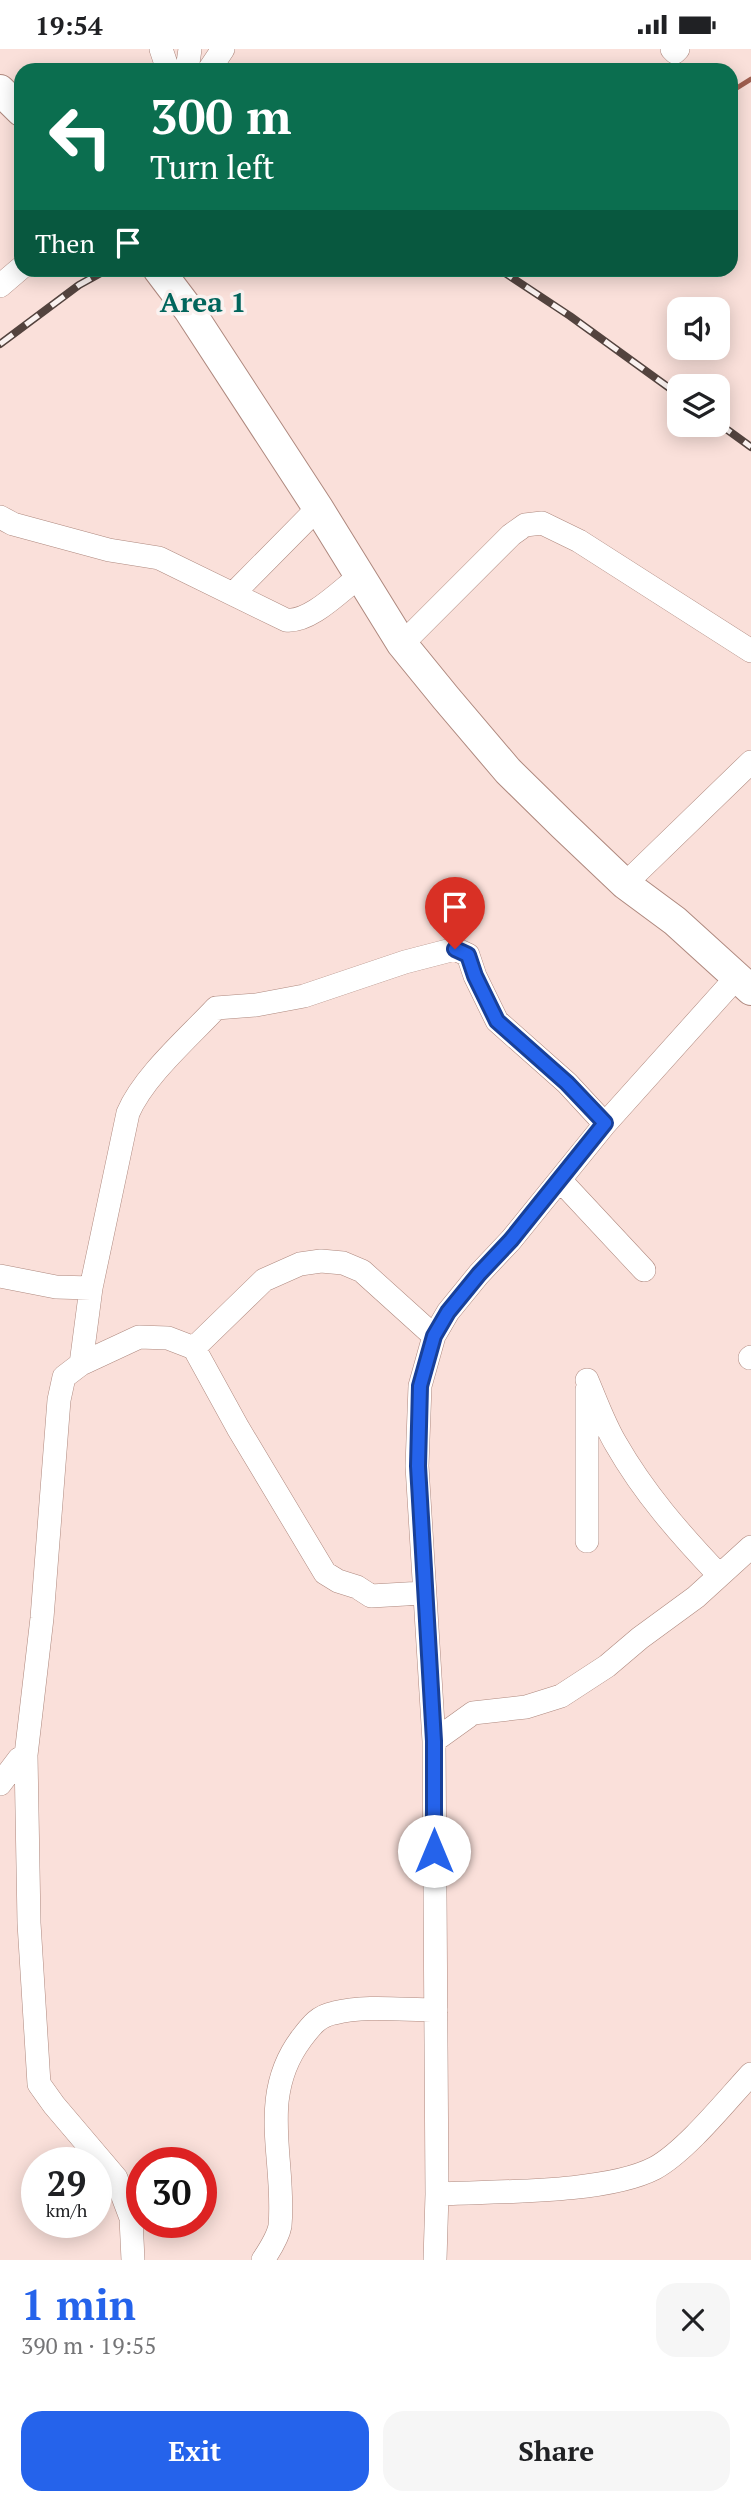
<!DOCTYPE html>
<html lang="en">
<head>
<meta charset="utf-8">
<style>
	body { margin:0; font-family:"PT Serif",serif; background:#f6f6f6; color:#202124; height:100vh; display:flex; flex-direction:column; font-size:26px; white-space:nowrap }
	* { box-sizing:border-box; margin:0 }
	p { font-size:23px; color:#757577 }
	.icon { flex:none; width:38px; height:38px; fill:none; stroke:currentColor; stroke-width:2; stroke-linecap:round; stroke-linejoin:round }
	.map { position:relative; height:2211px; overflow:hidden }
	.side { display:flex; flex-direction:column; background:#fff; flex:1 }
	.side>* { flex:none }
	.banner { position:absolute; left:14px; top:14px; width:724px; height:214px; border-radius:21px; box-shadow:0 4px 18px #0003; background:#0b6e4f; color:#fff; overflow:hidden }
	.buttons { position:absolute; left:667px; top:248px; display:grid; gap:14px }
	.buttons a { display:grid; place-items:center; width:63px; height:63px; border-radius:14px; background:#fff; box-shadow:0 4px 18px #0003; font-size:35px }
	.speed { position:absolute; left:21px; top:2098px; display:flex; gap:14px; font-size:35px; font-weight:700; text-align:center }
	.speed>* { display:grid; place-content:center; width:91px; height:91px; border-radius:50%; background:#fff; box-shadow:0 4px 18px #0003; line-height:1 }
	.speed small { font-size:18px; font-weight:400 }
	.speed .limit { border:10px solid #d22; background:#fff; color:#111 }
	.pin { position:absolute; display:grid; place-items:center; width:60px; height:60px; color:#fff; margin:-72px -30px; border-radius:50% 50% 50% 0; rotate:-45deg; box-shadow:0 0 7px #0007 }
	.pin .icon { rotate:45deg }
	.me { position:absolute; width:77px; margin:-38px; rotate:0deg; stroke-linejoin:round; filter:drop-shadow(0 0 5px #0008) }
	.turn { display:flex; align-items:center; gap:24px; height:147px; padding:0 21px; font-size:32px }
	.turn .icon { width:91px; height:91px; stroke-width:2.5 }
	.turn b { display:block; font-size:49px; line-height:60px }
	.then { display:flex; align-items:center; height:66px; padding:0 21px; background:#0003; gap:14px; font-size:26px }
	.round { display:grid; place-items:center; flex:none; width:74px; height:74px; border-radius:21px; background:#f6f6f6 }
	.overview { display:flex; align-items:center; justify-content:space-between; height:119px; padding:0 21px }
	h1 { font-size:42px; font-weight:700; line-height:52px; color:#2563eb }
	.button { display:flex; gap:14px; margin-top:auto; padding:14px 21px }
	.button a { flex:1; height:80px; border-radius:21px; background:#2563eb; color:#fff; font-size:28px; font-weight:700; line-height:80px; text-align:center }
	.button a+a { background:#f6f6f6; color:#202124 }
	.status { display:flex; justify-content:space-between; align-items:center; height:49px; padding:0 35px; background:#fff; direction:ltr }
	.status svg { height:19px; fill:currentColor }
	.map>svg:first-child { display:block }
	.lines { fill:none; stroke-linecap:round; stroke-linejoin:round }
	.stream { stroke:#a05f50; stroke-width:5 }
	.minor-casing { stroke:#ae887e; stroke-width:24 }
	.major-casing { stroke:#ae887e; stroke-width:32 }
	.minor { stroke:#fff; stroke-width:23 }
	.major { stroke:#fff; stroke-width:30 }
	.rail-casing { stroke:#53433e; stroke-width:8 }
	.rail { stroke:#faf2f0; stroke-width:5; stroke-dasharray:16; stroke-linecap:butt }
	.route-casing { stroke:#184099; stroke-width:18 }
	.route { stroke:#2563eb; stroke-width:12 }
	.labels { text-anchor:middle; stroke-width:7; stroke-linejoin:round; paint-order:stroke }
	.quarter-label { font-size:28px; font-weight:bold; fill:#01655c; stroke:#faf2f0 }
</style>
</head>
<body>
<div class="status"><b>19:54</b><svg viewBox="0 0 49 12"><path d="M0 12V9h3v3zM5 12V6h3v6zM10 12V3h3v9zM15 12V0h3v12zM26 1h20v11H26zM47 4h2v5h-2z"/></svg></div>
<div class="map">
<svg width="751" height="2211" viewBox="0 0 751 2211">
	<rect width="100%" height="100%" fill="#fae0da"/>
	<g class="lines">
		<path class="stream" d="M732,42l19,-12"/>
		<g class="minor-casing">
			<path id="minor" d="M161,0l7,21
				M672,0l3,3 3,-3
				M187,21l3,-21
				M209,21l14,-21
				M0,237l21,-18
				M0,468l13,7 96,26 50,8 127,62c24,3 55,-30 74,-44
				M233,545l85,-86
				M402,595l109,-109 14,-10 17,-2 37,18 172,110
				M625,835l126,-122
				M560,1131l84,90
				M0,1227l56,11 35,1
				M194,1299l70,-68 36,-16 21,-3 22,2 19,8 72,65
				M750,1309l1,-1
				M81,1315l10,-76 37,-175c16,-37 60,-75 88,-105l40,-3 48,-9 101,-34 50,-13 13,6 7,21 22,45 70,62 38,41
				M587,1331c9,21 17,44 29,64 28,49 64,90 103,131
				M587,1341v151
				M434,1692l39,-28 53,-6 35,-11 46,-30 33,-28 56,-41 55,-50
				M0,1735l19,-25 7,-4
				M437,2145c58,-3 168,0 218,-26 31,-17 71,-67 96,-94
				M133,2211l-2,-42 -15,-40 -62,-73 -15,-21 -10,-161 -3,-168 16,-137 17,-218 5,-23 17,-13 58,-27 29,1 26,10 44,80 87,145 13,8 19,6 14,9 52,-3
				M263,2211c6,-9 15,-23 17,-34 6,-66 -23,-128 21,-187 10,-13 17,-23 33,-26 32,-8 69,-3 102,-3
				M435,2211l2,-66 -3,-453 -17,-275 3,-80 14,-50 14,-24 31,-38 32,-34 94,-116 131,-146"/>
		</g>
		<g class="major-casing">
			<path id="major" d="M0,41l21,21
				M158,220l31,41 129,198 84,136 44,54 62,73 55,54 62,59 50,37 76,69"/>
		</g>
		<use href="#minor" class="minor"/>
		<use href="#major" class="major"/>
		<g class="rail-casing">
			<path id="rail" d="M499,220l71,47 109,79
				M0,295l79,-59 29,-16
				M718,374l33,24"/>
		</g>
		<use href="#rail" class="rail"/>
	</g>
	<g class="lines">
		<g class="route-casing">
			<path id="route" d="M434,1802v-110l-16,-275 2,-80 14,-50 14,-24 31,-38 32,-34 94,-117 -38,-40 -70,-62 -22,-45 -7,-21 -13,-6"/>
		</g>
		<use href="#route" class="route"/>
	</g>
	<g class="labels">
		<g class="quarter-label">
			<text x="203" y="263">Area 1</text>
		</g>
	</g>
</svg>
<div class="buttons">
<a><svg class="icon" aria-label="sound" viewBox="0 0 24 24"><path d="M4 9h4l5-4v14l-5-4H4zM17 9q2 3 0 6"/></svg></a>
<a><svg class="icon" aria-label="layers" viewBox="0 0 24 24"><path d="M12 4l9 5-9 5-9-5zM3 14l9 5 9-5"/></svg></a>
</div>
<div class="speed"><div>29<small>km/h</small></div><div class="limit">30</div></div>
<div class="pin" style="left:455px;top:900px;background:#d93025"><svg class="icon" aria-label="arrive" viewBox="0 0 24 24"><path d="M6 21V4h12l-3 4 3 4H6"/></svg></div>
<svg class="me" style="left:434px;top:1802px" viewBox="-20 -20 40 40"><circle r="19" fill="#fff"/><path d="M0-13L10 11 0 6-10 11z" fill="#2563eb"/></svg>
<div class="banner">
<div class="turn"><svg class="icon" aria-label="left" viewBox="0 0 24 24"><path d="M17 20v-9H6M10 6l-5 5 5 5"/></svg><div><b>300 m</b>Turn left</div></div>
<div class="then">Then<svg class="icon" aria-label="arrive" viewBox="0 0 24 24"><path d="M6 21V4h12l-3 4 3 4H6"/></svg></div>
</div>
</div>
<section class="side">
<div class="overview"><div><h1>1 min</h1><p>390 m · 19:55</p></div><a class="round"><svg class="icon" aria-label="close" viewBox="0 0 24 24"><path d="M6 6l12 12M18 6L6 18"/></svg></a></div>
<div class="button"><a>Exit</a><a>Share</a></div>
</section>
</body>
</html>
